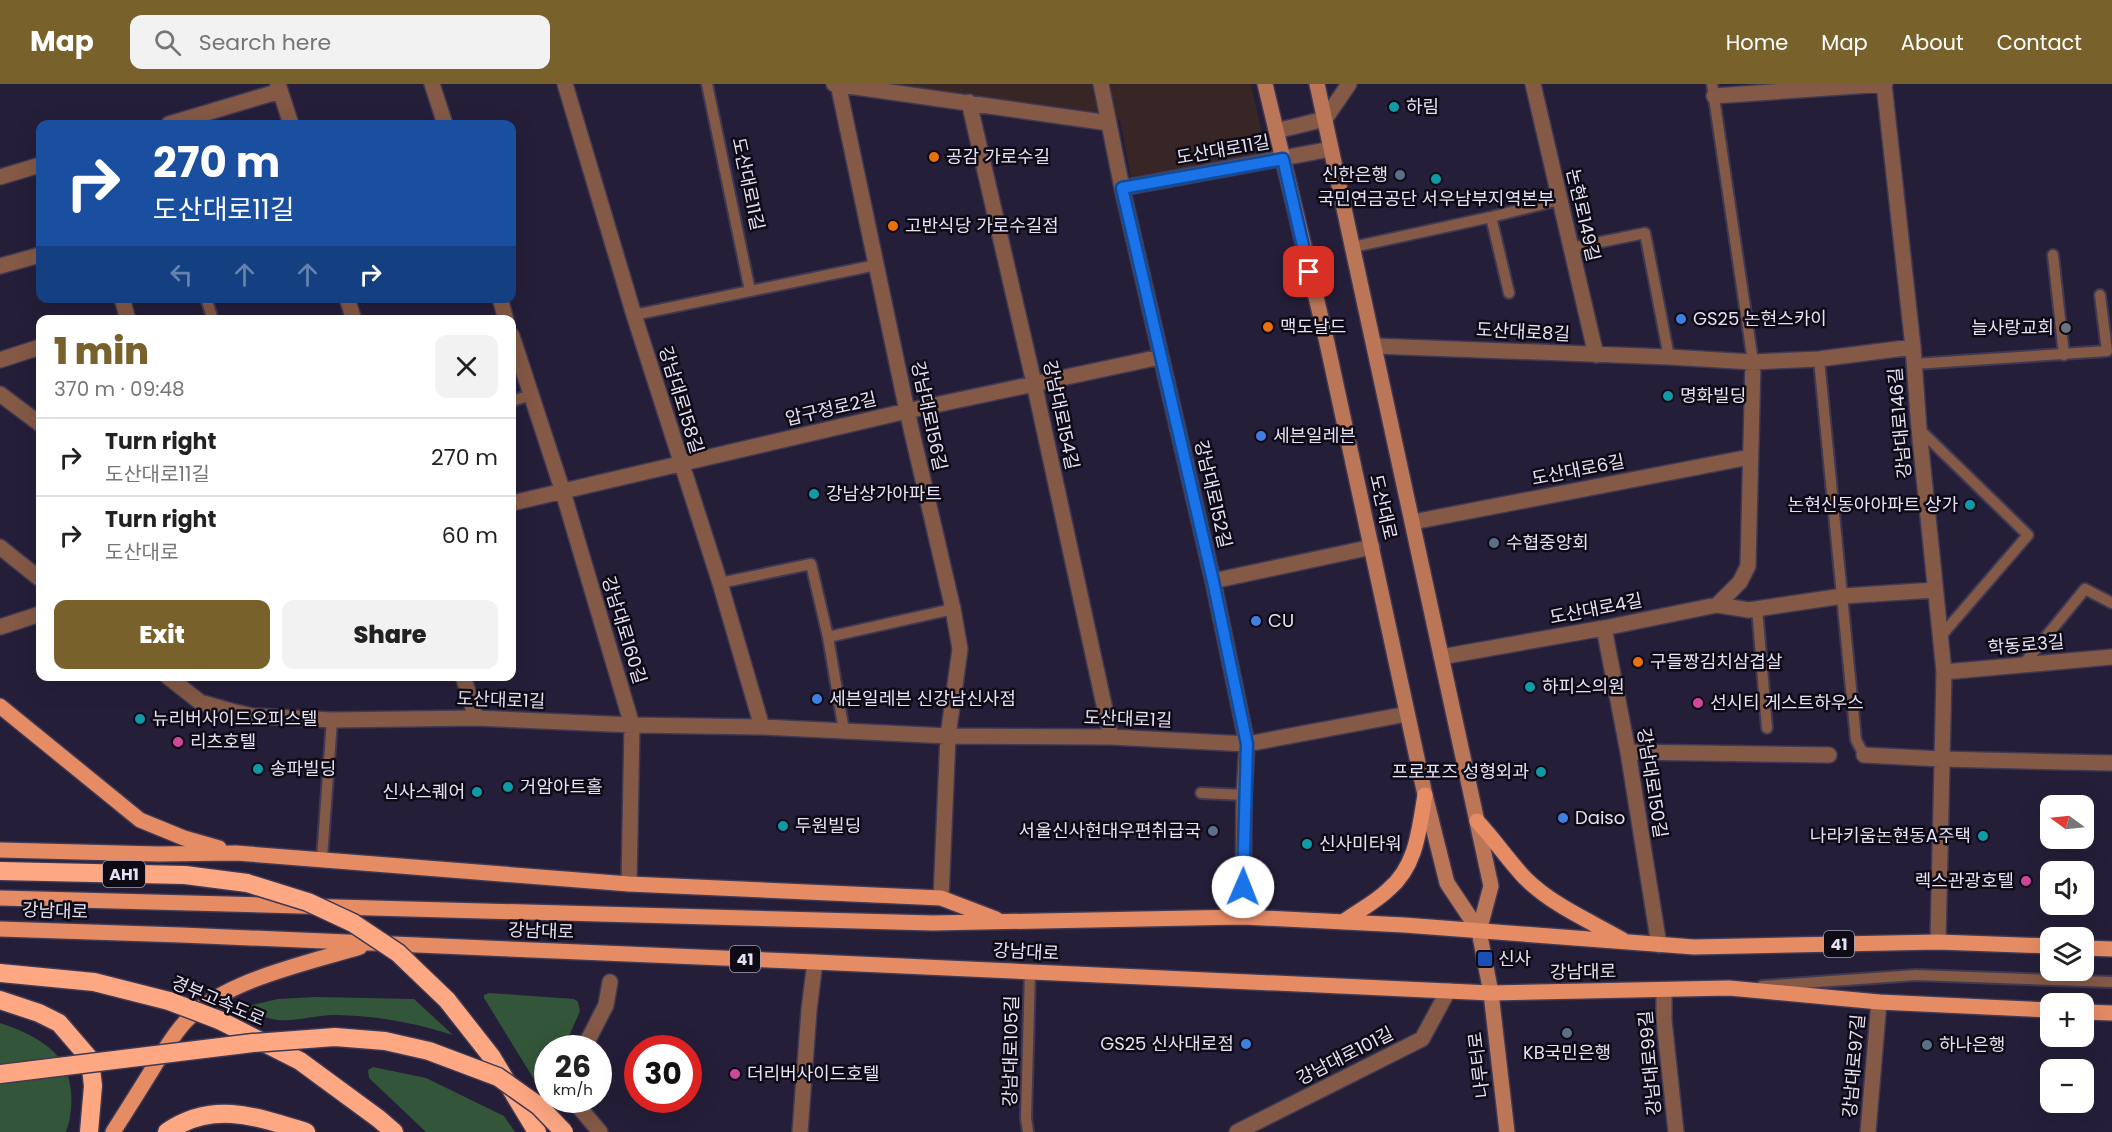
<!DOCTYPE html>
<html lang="en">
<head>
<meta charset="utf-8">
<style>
	body { margin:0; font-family:Poppins,"Noto Sans KR",sans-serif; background:#f2f2f2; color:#222; height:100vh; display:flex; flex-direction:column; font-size:22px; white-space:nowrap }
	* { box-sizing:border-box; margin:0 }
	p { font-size:20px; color:#767676 }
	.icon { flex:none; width:33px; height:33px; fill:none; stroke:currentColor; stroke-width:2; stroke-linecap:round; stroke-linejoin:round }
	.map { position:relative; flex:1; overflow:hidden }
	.drawer { position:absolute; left:36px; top:231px; width:480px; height:366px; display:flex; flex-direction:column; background:#fff; border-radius:12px; box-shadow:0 6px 24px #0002 }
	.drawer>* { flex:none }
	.guide { position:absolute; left:36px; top:36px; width:480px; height:183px; border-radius:12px; box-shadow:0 6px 24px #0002; background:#1a4fa0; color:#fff; overflow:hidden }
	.needle { width:39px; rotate:285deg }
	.fabs { position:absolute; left:2040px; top:711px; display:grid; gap:12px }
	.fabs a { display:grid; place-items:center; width:54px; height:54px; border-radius:12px; background:#fff; box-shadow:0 6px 24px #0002; font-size:30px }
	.speed { position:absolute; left:534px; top:951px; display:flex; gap:12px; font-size:30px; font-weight:700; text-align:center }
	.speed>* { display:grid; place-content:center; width:78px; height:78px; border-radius:50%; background:#fff; box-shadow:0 6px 24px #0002; line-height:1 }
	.speed small { font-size:15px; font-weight:400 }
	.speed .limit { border:9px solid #d22; background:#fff; color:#111 }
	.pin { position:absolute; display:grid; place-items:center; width:51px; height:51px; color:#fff; margin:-26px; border-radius:12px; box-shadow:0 3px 9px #0006 }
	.me { position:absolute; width:66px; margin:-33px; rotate:1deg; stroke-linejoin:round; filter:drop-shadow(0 0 4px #0008) }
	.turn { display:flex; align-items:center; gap:21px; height:126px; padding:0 18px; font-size:27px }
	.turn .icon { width:78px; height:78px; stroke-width:2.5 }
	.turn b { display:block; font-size:42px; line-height:51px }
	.lanes { display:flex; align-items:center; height:57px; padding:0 18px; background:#0003; justify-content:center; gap:30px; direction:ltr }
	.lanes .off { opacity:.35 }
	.round { display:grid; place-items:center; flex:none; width:63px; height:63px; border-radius:12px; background:#f2f2f2 }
	.head { display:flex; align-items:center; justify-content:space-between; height:102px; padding:0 18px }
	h1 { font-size:36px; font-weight:800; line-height:45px; color:#78612a }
	.primary-button { display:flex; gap:12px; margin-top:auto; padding:12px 18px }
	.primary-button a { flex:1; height:69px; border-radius:12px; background:#78612a; color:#fff; font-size:24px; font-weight:800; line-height:69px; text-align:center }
	.primary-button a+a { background:#f2f2f2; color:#222 }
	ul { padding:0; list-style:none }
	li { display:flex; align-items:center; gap:18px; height:78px; padding:0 18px; border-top:2px solid #e0e0e0 }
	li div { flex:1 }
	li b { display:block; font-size:22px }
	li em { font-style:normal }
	header { display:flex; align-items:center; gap:36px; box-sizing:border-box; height:84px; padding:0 30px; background:#78612a; color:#fff }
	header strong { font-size:28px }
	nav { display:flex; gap:33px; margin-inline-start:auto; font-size:21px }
	.search { width:420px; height:54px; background:#f2f2f2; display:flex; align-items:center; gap:15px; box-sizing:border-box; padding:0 21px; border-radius:12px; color:#767676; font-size:22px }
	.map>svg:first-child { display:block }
	.commercial { fill:#382526 }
	.green { fill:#335539 }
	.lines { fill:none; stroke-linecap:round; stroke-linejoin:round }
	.lane-casing { stroke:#403953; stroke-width:14 }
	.street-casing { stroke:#403953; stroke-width:18 }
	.secondary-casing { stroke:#403953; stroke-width:18 }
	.primary-casing { stroke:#403953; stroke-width:18 }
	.highway-casing { stroke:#403953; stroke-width:21 }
	.lane { stroke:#845946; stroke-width:10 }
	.street { stroke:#845946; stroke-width:15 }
	.secondary { stroke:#bb7658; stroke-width:15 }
	.primary { stroke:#e58c65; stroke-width:15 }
	.highway { stroke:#fea883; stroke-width:18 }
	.highway-bridge-casing { stroke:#403953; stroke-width:21; stroke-linecap:butt }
	.highway-bridge { stroke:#fea883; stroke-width:18 }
	.route-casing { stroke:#114b97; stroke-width:15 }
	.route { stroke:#1a73e8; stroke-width:10 }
	.culture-dot { fill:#0f9aa8; stroke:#0e0b16; stroke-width:2 }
	.food-dot { fill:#e8710a; stroke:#0e0b16; stroke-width:2 }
	.service-dot { fill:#5c6f8a; stroke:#0e0b16; stroke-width:2 }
	.shop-dot { fill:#3f7fe0; stroke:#0e0b16; stroke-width:2 }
	.worship-dot { fill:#6b7280; stroke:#0e0b16; stroke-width:2 }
	.hotel-dot { fill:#d1479c; stroke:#0e0b16; stroke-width:2 }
	.transit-dot { fill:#1a4fb4; stroke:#0e0b16; stroke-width:2 }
	.labels { text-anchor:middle; stroke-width:5; stroke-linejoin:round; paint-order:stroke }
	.shield { fill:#0e0b16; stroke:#a4a1b1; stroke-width:1.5 }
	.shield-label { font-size:16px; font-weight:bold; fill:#e5e1f3 }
	.poi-label { font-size:18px; fill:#e5e1f3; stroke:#0e0b16; text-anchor:start }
	.street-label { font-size:18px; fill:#e5e1f3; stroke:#0e0b16 }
</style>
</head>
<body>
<header>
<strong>Map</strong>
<div class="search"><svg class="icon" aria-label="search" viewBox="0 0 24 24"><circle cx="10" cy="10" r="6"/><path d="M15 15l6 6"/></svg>Search here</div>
<nav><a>Home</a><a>Map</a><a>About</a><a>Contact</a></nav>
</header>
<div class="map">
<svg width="2112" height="1048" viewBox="0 0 2112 1048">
	<rect width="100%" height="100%" fill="#251e39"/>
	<path class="commercial" d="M867,0h384l16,73 -135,25 -12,-62z"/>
	<path class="green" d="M489,909l85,6 4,3 2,9 -16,37h-16l-1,40 -12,-7 -51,-83v-3z
		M316,913l98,2 39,36c-37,-12 -76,-19 -115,-20 -20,-1 -40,7 -60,5 -12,-1 -25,-8 -35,-13l35,-8z
		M0,939c18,6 40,15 54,29 20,20 21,55 12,80h-66z
		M373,983l53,11 78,38 11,16h-89l-57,-54 -1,-8z"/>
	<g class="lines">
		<g class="lane-casing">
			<path id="lane" d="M707,0l43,207
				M1712,0l41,278
				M1491,133l18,76
				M1353,163l138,-30 68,-17
				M1571,164l74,-15 24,124
				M2053,171l11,100
				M206,214l7,22
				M634,231l242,-50
				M1819,275l37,381 8,15
				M1914,280l193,-13 -7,-56
				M512,317l19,-6
				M1919,345l109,106 -87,101
				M720,499l91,-19 17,73 16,94
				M1757,524l10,120
				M828,553l125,-28
				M2022,582l63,-77 27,14
				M1201,709l43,2
				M322,774l10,-138
				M1762,902l154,-11 196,7
				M1028,1048l-2,-14 4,-147"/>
		</g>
		<g class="street-casing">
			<path id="street" d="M278,0l13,40
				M432,0l13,40
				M565,0l69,231 86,268 42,144
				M834,0l275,39
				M838,0l69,327 46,198 7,40 -12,87 -7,162
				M1101,0l21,104 91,393 34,163 -3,51 -1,122
				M1533,0l63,271
				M1884,0l29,263 6,82 25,243 -6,270
				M1714,12l171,-12
				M969,18l65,281 77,354
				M169,40l111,-33
				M1276,47l49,-12 24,-35
				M0,93l40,-12
				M1122,104l209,-39
				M0,182l40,-11
				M122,214l6,22
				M347,214l7,22
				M500,214l6,22
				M512,252l51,156 69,233 -3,159
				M1375,262l294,11 84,5 66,-3 94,-12
				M0,276l40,-13
				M0,310l40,30
				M512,419l395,-92 253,-54
				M1413,438l337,-65
				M0,463l40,32
				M1213,497l159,-34
				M1717,521l23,-23 8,-16 5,-204
				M0,543l40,-13
				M1604,544l24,124 31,193
				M1441,573l163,-29 113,-23 32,5 94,-14 92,-6
				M1944,588l168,-15
				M167,592l33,26 31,9 22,5 79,4 144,-2 156,7 130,2 186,9 163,1 136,7 160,-30
				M463,592l13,42
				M1628,668l201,3
				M1864,671l77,4 171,4
				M1664,906v30l12,112
				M584,964l22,-43 4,-23
				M573,1016l27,32
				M800,1048l9,-122 6,-48
				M1237,1048l185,-93 26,-48
				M1868,1048l11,-130"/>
		</g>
		<g class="secondary-casing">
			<path id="secondary" d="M1265,0l62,259 98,452 22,88 32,48 12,62 16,139
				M1317,0l174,802 -12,45"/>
		</g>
		<g class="primary-casing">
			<path id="primary" d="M0,622l140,114 44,18 35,10
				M1477,737c17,18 31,39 48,57 27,27 65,43 98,62
				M0,766l158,4 78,-1 393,31 312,14 55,21
				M0,814l933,25 310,-6 161,8 290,22 244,-5 112,4
				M1343,838c15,-11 33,-20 46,-33 28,-24 30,-60 36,-94
				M0,845l181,6 634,27 676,31 238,-5 150,14 171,8
				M2084,864l28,1
				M2084,928l28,1
				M113,1048c14,-22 28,-44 42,-67 10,-15 19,-32 32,-45 38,-40 121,-57 173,-73"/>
		</g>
		<g class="highway-casing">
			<path id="highway" d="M0,787l185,4 62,8
				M0,889l94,9 75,19
				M0,916l39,13 20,10 31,36 3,27 -4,46
				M447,916l44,56 46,76
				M219,936l81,41 79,58 15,13
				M167,1048c46,-32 91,-15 139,0"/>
		</g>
		<use href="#lane" class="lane"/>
		<use href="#street" class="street"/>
		<use href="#secondary" class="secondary"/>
		<use href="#primary" class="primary"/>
		<use href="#highway" class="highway"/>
		<g class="highway-bridge-casing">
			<path id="highway-bridge" d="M247,799l61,19 45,21 45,30 49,47
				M169,917l50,19
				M0,990l253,-31 82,-6 50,4 44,10 69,26 41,29 25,26"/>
		</g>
		<use href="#highway-bridge" class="highway-bridge"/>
	</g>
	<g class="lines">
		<g class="route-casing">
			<path id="route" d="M1243,803l4,-143 -34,-163 -91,-393 161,-29 26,113"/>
		</g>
		<use href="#route" class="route"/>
	</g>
	<g class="culture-dot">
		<circle cx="1394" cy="23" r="6"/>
		<circle cx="1436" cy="95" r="6"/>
		<circle cx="1668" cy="312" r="6"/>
		<circle cx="814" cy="410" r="6"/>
		<circle cx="1970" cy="421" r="6"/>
		<circle cx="1530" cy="603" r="6"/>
		<circle cx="140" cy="635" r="6"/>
		<circle cx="258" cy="685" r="6"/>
		<circle cx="1541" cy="688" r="6"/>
		<circle cx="508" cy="703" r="6"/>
		<circle cx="477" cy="708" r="6"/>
		<circle cx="783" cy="742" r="6"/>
		<circle cx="1983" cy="752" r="6"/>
		<circle cx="1307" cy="760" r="6"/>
	</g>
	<g class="food-dot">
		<circle cx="934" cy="73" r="6"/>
		<circle cx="893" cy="142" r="6"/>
		<circle cx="1268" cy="243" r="6"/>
		<circle cx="1638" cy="578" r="6"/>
	</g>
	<g class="service-dot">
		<circle cx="1400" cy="91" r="6"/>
		<circle cx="1494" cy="459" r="6"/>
		<circle cx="1213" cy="747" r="6"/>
		<circle cx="1567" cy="949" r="6"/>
		<circle cx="1927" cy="961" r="6"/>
	</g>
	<g class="shop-dot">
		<circle cx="1681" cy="235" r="6"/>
		<circle cx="1261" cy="352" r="6"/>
		<circle cx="1256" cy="537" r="6"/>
		<circle cx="817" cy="615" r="6"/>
		<circle cx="1563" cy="734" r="6"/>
		<circle cx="1246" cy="960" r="6"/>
	</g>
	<circle class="worship-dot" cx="2066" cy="244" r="6"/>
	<g class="hotel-dot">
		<circle cx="1698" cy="619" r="6"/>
		<circle cx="178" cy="658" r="6"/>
		<circle cx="2026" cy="797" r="6"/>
		<circle cx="735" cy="990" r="6"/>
	</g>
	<rect class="transit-dot" x="1477" y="867" width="16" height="16" rx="3"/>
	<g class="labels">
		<g class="shield">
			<rect x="103" y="777" width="42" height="26" rx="4.5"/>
			<rect x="1824" y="847" width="30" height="26" rx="4.5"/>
			<rect x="730" y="862" width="30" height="26" rx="4.5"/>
		</g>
		<g class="shield-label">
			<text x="124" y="796">AH1</text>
			<text x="1839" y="866">41</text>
			<text x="745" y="881">41</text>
		</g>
		<g class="poi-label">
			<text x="1406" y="29">하림</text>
			<text x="946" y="79">공감 가로수길</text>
			<text x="1388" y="97" text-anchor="end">신한은행</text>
			<text x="1436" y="121" text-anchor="middle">국민연금공단 서우남부지역본부</text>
			<text x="905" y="148">고반식당 가로수길점</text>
			<text x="1693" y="241">GS25 논현스카이</text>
			<text x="1280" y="249">맥도날드</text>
			<text x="2054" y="250" text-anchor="end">늘사랑교회</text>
			<text x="1680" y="318">명화빌딩</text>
			<text x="1273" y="358">세븐일레븐</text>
			<text x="826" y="416">강남상가아파트</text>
			<text x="1958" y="427" text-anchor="end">논현신동아아파트 상가</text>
			<text x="1506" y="465">수협중앙회</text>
			<text x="1268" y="543">CU</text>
			<text x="1650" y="584">구들짱김치삼겹살</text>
			<text x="1542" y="609">하피스의원</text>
			<text x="829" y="621">세븐일레븐 신강남신사점</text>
			<text x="1710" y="625">선시티 게스트하우스</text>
			<text x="152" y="641">뉴리버사이드오피스텔</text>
			<text x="190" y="664">리츠호텔</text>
			<text x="270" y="691">송파빌딩</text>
			<text x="1529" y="694" text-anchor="end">프로포즈 성형외과</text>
			<text x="520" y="709">거암아트홀</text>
			<text x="465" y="714" text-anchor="end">신사스퀘어</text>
			<text x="1575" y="740">Daiso</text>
			<text x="795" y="748">두원빌딩</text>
			<text x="1201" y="753" text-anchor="end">서울신사현대우편취급국</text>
			<text x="1971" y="758" text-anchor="end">나라키움논현동A주택</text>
			<text x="1319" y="766">신사미타워</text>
			<text x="2014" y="803" text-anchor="end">렉스관광호텔</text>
			<text x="1498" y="881">신사</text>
			<text x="1234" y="966" text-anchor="end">GS25 신사대로점</text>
			<text x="1939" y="967">하나은행</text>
			<text x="1567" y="975" text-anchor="middle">KB국민은행</text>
			<text x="747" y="996">더리버사이드호텔</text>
		</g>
		<g class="street-label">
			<text transform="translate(1223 66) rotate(-10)" y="6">도산대로11길</text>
			<text transform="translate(748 100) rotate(78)" y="6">도산대로11길</text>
			<text transform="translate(1583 131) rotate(77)" y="6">논현로149길</text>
			<text transform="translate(1523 248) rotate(3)" y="6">도산대로8길</text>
			<text transform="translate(681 316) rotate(73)" y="6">강남대로158길</text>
			<text transform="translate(831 325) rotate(-13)" y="6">압구정로2길</text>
			<text transform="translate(1061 331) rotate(78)" y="6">강남대로154길</text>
			<text transform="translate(929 332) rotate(78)" y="6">강남대로156길</text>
			<text transform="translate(1900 339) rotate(-95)" y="6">강남대로146길</text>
			<text transform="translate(1578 386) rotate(-11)" y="6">도산대로6길</text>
			<text transform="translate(1213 410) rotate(77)" y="6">강남대로152길</text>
			<text transform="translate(1383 423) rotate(77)" y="6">도산대로</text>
			<text transform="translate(1596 525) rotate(-11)" y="6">도산대로4길</text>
			<text transform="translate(624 546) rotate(73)" y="6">강남대로160길</text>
			<text transform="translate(2026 561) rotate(-5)" y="6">학동로3길</text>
			<text transform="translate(501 616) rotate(2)" y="6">도산대로1길</text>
			<text transform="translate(1128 635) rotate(2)" y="6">도산대로1길</text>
			<text transform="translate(1652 699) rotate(81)" y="6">강남대로150길</text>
			<text transform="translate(55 827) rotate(2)" y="6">강남대로</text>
			<text transform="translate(541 847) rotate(2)" y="6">강남대로</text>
			<text transform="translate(1026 868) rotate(3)" y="6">강남대로</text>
			<text transform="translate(1583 888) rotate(-1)" y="6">강남대로</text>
			<text transform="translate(218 917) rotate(23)" y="6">경부고속도로</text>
			<text transform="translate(1011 967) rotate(-89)" y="6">강남대로105길</text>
			<text transform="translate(1345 972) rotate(-27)" y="6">강남대로101길</text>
			<text transform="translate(1650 979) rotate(-95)" y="6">강남대로99길</text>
			<text transform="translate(1479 981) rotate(-97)" y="6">나루터로</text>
			<text transform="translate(1854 982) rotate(-85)" y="6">강남대로97길</text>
		</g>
	</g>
</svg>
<div class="fabs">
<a><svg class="needle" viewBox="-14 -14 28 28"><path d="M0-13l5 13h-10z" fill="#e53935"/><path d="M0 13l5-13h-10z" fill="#767676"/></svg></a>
<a><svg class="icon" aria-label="sound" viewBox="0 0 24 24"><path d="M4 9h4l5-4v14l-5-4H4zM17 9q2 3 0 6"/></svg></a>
<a><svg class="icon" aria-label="layers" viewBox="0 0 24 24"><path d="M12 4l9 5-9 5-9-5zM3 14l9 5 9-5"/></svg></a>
<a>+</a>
<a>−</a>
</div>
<div class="speed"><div>26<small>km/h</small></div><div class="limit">30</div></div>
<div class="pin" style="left:1309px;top:188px;background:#d93025"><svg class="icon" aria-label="arrive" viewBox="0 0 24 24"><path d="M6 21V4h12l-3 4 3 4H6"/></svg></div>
<svg class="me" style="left:1243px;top:803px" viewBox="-20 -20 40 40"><circle r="19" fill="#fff"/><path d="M0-13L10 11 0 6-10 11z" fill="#1a73e8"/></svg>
<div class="guide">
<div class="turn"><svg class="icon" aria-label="right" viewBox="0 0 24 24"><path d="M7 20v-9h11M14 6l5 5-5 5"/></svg><div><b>270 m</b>도산대로11길</div></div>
<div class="lanes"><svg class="icon off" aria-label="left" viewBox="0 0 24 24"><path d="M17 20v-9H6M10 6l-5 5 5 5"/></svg><svg class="icon off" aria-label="ahead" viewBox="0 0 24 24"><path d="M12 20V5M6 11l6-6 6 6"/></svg><svg class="icon off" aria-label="ahead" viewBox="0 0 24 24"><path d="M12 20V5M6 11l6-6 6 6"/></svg><svg class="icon" aria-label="right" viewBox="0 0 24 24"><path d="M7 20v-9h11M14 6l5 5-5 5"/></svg></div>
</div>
<section class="drawer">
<div class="head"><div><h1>1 min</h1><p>370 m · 09:48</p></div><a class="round"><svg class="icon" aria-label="close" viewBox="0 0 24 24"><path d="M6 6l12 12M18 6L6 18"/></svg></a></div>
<ul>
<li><svg class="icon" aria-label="right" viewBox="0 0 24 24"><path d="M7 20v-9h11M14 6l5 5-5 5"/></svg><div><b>Turn right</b><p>도산대로11길</p></div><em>270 m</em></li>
<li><svg class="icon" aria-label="right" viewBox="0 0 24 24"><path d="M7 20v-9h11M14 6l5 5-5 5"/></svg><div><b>Turn right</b><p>도산대로</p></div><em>60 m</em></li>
</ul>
<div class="primary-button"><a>Exit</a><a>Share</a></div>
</section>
</div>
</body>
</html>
